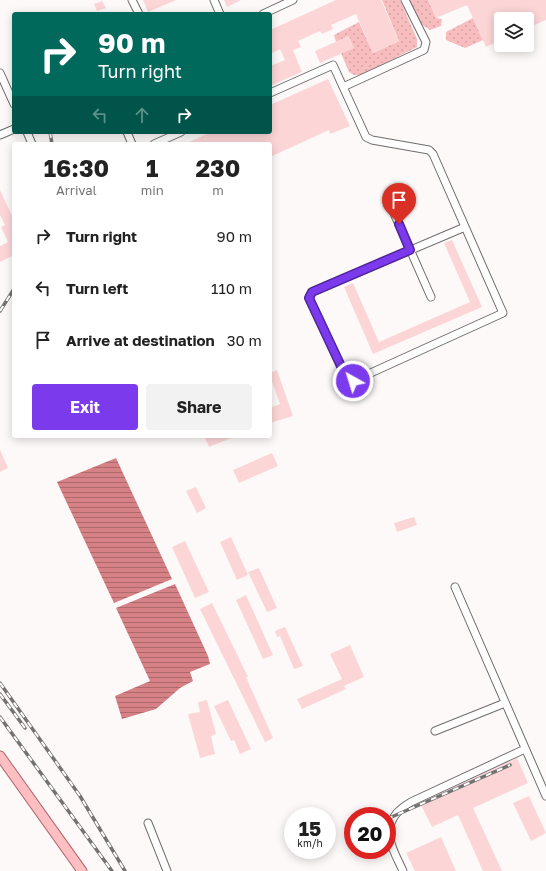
<!DOCTYPE html>
<html lang="en">
<head>
<meta charset="utf-8">
<style>
	body { margin:0; font-family:"Golos Text",sans-serif; background:#f2f2f2; color:#222; height:100vh; display:flex; flex-direction:column; font-size:15px; white-space:nowrap }
	* { box-sizing:border-box; margin:0 }
	p { font-size:13px; color:#767676 }
	.icon { flex:none; width:22px; height:22px; fill:none; stroke:currentColor; stroke-width:2; stroke-linecap:round; stroke-linejoin:round }
	.map { position:relative; flex:1; overflow:hidden }
	.details { position:absolute; left:12px; top:142px; width:260px; height:296px; display:flex; flex-direction:column; background:#fff; border-radius:4px; box-shadow:0 2px 10px #0003 }
	.details>* { flex:none }
	.hud { position:absolute; left:12px; top:12px; width:260px; height:122px; border-radius:4px; box-shadow:0 2px 10px #0003; background:#00695c; color:#fff; overflow:hidden }
	.controls { position:absolute; left:494px; top:12px; display:grid; gap:8px }
	.controls a { display:grid; place-items:center; width:40px; height:40px; border-radius:4px; background:#fff; box-shadow:0 2px 10px #0003; font-size:20px }
	.speed { position:absolute; left:284px; top:807px; display:flex; gap:8px; font-size:20px; font-weight:700; text-align:center }
	.speed>* { display:grid; place-content:center; width:52px; height:52px; border-radius:50%; background:#fff; box-shadow:0 2px 10px #0003; line-height:1 }
	.speed small { font-size:10px; font-weight:400 }
	.speed .limit { border:6px solid #d22; background:#fff; color:#111 }
	.pin { position:absolute; display:grid; place-items:center; width:34px; height:34px; color:#fff; margin:-41px -17px; border-radius:50% 50% 50% 0; rotate:-45deg; box-shadow:0 0 4px #0007 }
	.pin .icon { rotate:45deg }
	.me { position:absolute; width:44px; margin:-22px; rotate:321deg; stroke-linejoin:round; filter:drop-shadow(0 0 3px #0008) }
	.turn { display:flex; align-items:center; gap:14px; height:84px; padding:0 20px; font-size:18px }
	.turn .icon { width:52px; height:52px; stroke-width:2.5 }
	.turn b { display:block; font-size:28px; line-height:34px }
	.lanes { display:flex; align-items:center; height:38px; padding:0 20px; background:#0003; justify-content:center; gap:20px; direction:ltr }
	.lanes .off { opacity:.35 }
	.eta { display:flex; justify-content:space-evenly; align-items:center; height:68px; text-align:center }
	.eta b { font-size:24px; font-weight:700; line-height:28px }
	.button { display:flex; gap:8px; margin-top:auto; padding:8px 20px }
	.button a { flex:1; height:46px; border-radius:4px; background:#7c3aed; color:#fff; font-size:16px; font-weight:700; line-height:46px; text-align:center }
	.button a+a { background:#f2f2f2; color:#222 }
	ul { padding:0; list-style:none }
	li { display:flex; align-items:center; gap:12px; height:52px; padding:0 20px }
	li div { flex:1 }
	li b { display:block; font-size:15px }
	li em { font-style:normal }
	.map>svg:first-child { display:block }
	.grass { fill:url(#grass-dots) }
	.water { fill:url(#water-rules) }
	.building { fill:#fcd6d7 }
	.lines { fill:none; stroke-linecap:round; stroke-linejoin:round }
	.minor-casing { stroke:#6f6c6c; stroke-width:9 }
	.major-casing { stroke:#ad676b; stroke-width:11 }
	.minor { stroke:#fff; stroke-width:7 }
	.major { stroke:#febec2; stroke-width:9 }
	.rail-casing { stroke:#747272; stroke-width:3.5 }
	.rail { stroke:#fff; stroke-width:2; stroke-dasharray:6; stroke-linecap:butt }
	.route-casing { stroke:#51269a; stroke-width:10 }
	.route { stroke:#7c3aed; stroke-width:7 }
</style>
</head>
<body>
<div class="map">
<svg width="546" height="871" viewBox="0 0 546 871">
	<defs>
		<pattern id="grass-dots" width="8" height="8" patternUnits="userSpaceOnUse"><rect width="8" height="8" fill="#f8bdbe"/><path d="M2 2h.1M6 6h.1" fill="none" stroke="#d4a2a3" stroke-width="1.8" stroke-linecap="round"/></pattern>
		<pattern id="water-rules" width="6" height="5" patternUnits="userSpaceOnUse"><rect width="6" height="5" fill="#d68185"/><path d="M0 2.5h6" fill="none" stroke="#ad696c"/></pattern>
	</defs>
	<rect width="100%" height="100%" fill="#fdf9f9"/>
	<path class="grass" d="M382,0h18l17,39v8l-55,28h-8l-5,-3 -8,-19 8,-17 -13,6 -2,-7 25,-13 14,31 26,-12z
		M408,0h20l8,18 6,1 -1,7 -11,4 -9,-6 -2,1z
		M473,18l10,22 -18,8 -19,-8v-8z"/>
	<path class="water" d="M116,458l56,121 -58,24 -57,-121z
		M175,584l33,72 2,8 -20,8 3,9 -13,7 -24,21 -34,10 -7,-23 35,-15 -34,-73z"/>
	<path class="building" d="M143,0h33l-28,12z
		M224,0h17l-14,7z
		M336,0h45l18,41 -26,12 -17,-39 -25,11 2,4 -11,5 -2,-3 -22,10 3,6 -8,3 9,22 -32,14v-20l15,-6 -5,-11 -10,5v-24z
		M428,0h118v20l-19,8v-9h-26v21l-15,7 -19,-42 -31,13z
		M102,1l4,7 -9,3 -3,-7z
		M349,36l5,12 -34,15 -5,-12z
		M328,79l22,47 -20,8 -1,-4 -59,27v-13h-85l26,-12h59v-27z
		M0,190l14,30v35l-14,7v-16l8,-4 -7,-15 4,-2 -5,-10z
		M452,240l30,67 -109,47 -29,-67 9,-4 26,59 91,-40 -26,-59z
		M277,370l16,46 -23,7v-15l10,-4 -10,-28v-3z
		M204,436h32l-27,11z
		M0,450l8,18 -8,4z
		M272,453l6,13 -39,17 -6,-13z
		M196,487l10,21 -9,5 -11,-22z
		M414,517l3,8 -20,7 -3,-9z
		M231,537l17,38 -11,5 -17,-38z
		M185,541l24,51 -14,6 -23,-51z
		M259,568l18,40 -10,4 -19,-40z
		M246,595l27,60 -10,4 -27,-59z
		M212,603l36,74h-2l27,61 -8,4 -65,-133z
		M285,627l18,39 -9,3 -14,-33 -3,1 -2,-6z
		M350,645l14,32 -20,9 2,3 -44,20 -5,-10 45,-20 -12,-25z
		M207,700l9,34 -5,2 4,18 -15,4 -12,-44 12,-2 -2,-10z
		M228,700l23,49 -11,5 -6,-14 -3,1 -17,-35z
		M517,758l11,25 -55,25 29,63h-19l-25,-56 -26,12 -12,-24z
		M529,796l17,37 -15,8 -18,-38z
		M441,837l15,34h-41l-9,-18z"/>
	<g class="lines">
		<g class="minor-casing">
			<path id="minor" d="M132,0l7,14
				M214,0l6,14
				M263,14l30,-14
				M0,73l14,31
				M343,87l81,-37 2,-8 -21,-42
				M270,93l63,-28 33,72 6,3 57,10 4,4 70,159 -150,68 -6,-2 -38,-81 3,-6 153,-65
				M27,132l5,12
				M127,132l5,12
				M0,135l14,-6
				M154,144l27,-12
				M393,211l38,86
				M455,587l91,209
				M435,731l70,-28
				M148,823l19,48
				M403,871c-8,-18 -22,-38 -7,-57 4,-5 10,-9 15,-12l114,-53"/>
		</g>
		<g class="major-casing">
			<path id="major" d="M0,756l82,115"/>
		</g>
		<use href="#minor" class="minor"/>
		<use href="#major" class="major"/>
		<g class="rail-casing">
			<path id="rail" d="M50,132l2,12
				M0,311l14,-22
				M0,683l80,113 45,75
				M0,694l25,34
				M0,717l112,154
				M387,819l123,-54"/>
		</g>
		<use href="#rail" class="rail"/>
	</g>
	<g class="lines">
		<g class="route-casing">
			<path id="route" d="M353,381l-6,-2 -38,-81 3,-6 98,-42 -11,-26"/>
		</g>
		<use href="#route" class="route"/>
	</g>
</svg>
<div class="controls">
<a><svg class="icon" aria-label="layers" viewBox="0 0 24 24"><path d="M12 4l9 5-9 5-9-5zM3 14l9 5 9-5"/></svg></a>
</div>
<div class="speed"><div>15<small>km/h</small></div><div class="limit">20</div></div>
<div class="pin" style="left:399px;top:224px;background:#d93025"><svg class="icon" aria-label="arrive" viewBox="0 0 24 24"><path d="M6 21V4h12l-3 4 3 4H6"/></svg></div>
<svg class="me" style="left:353px;top:381px" viewBox="-20 -20 40 40"><circle r="17" fill="#7c3aed" stroke="#fff" stroke-width="3"/><path d="M0-11L8 9 0 5-8 9z" fill="#fff"/></svg>
<div class="hud">
<div class="turn"><svg class="icon" aria-label="right" viewBox="0 0 24 24"><path d="M7 20v-9h11M14 6l5 5-5 5"/></svg><div><b>90 m</b>Turn right</div></div>
<div class="lanes"><svg class="icon off" aria-label="left" viewBox="0 0 24 24"><path d="M17 20v-9H6M10 6l-5 5 5 5"/></svg><svg class="icon off" aria-label="ahead" viewBox="0 0 24 24"><path d="M12 20V5M6 11l6-6 6 6"/></svg><svg class="icon" aria-label="right" viewBox="0 0 24 24"><path d="M7 20v-9h11M14 6l5 5-5 5"/></svg></div>
</div>
<section class="details">
<div class="eta">
<div><b>16:30</b><p>Arrival</p></div>
<div><b>1</b><p>min</p></div>
<div><b>230</b><p>m</p></div>
</div>
<ul>
<li><svg class="icon" aria-label="right" viewBox="0 0 24 24"><path d="M7 20v-9h11M14 6l5 5-5 5"/></svg><div><b>Turn right</b></div><em>90 m</em></li>
<li><svg class="icon" aria-label="left" viewBox="0 0 24 24"><path d="M17 20v-9H6M10 6l-5 5 5 5"/></svg><div><b>Turn left</b></div><em>110 m</em></li>
<li><svg class="icon" aria-label="arrive" viewBox="0 0 24 24"><path d="M6 21V4h12l-3 4 3 4H6"/></svg><div><b>Arrive at destination</b></div><em>30 m</em></li>
</ul>
<div class="button"><a>Exit</a><a>Share</a></div>
</section>
</div>
</body>
</html>
